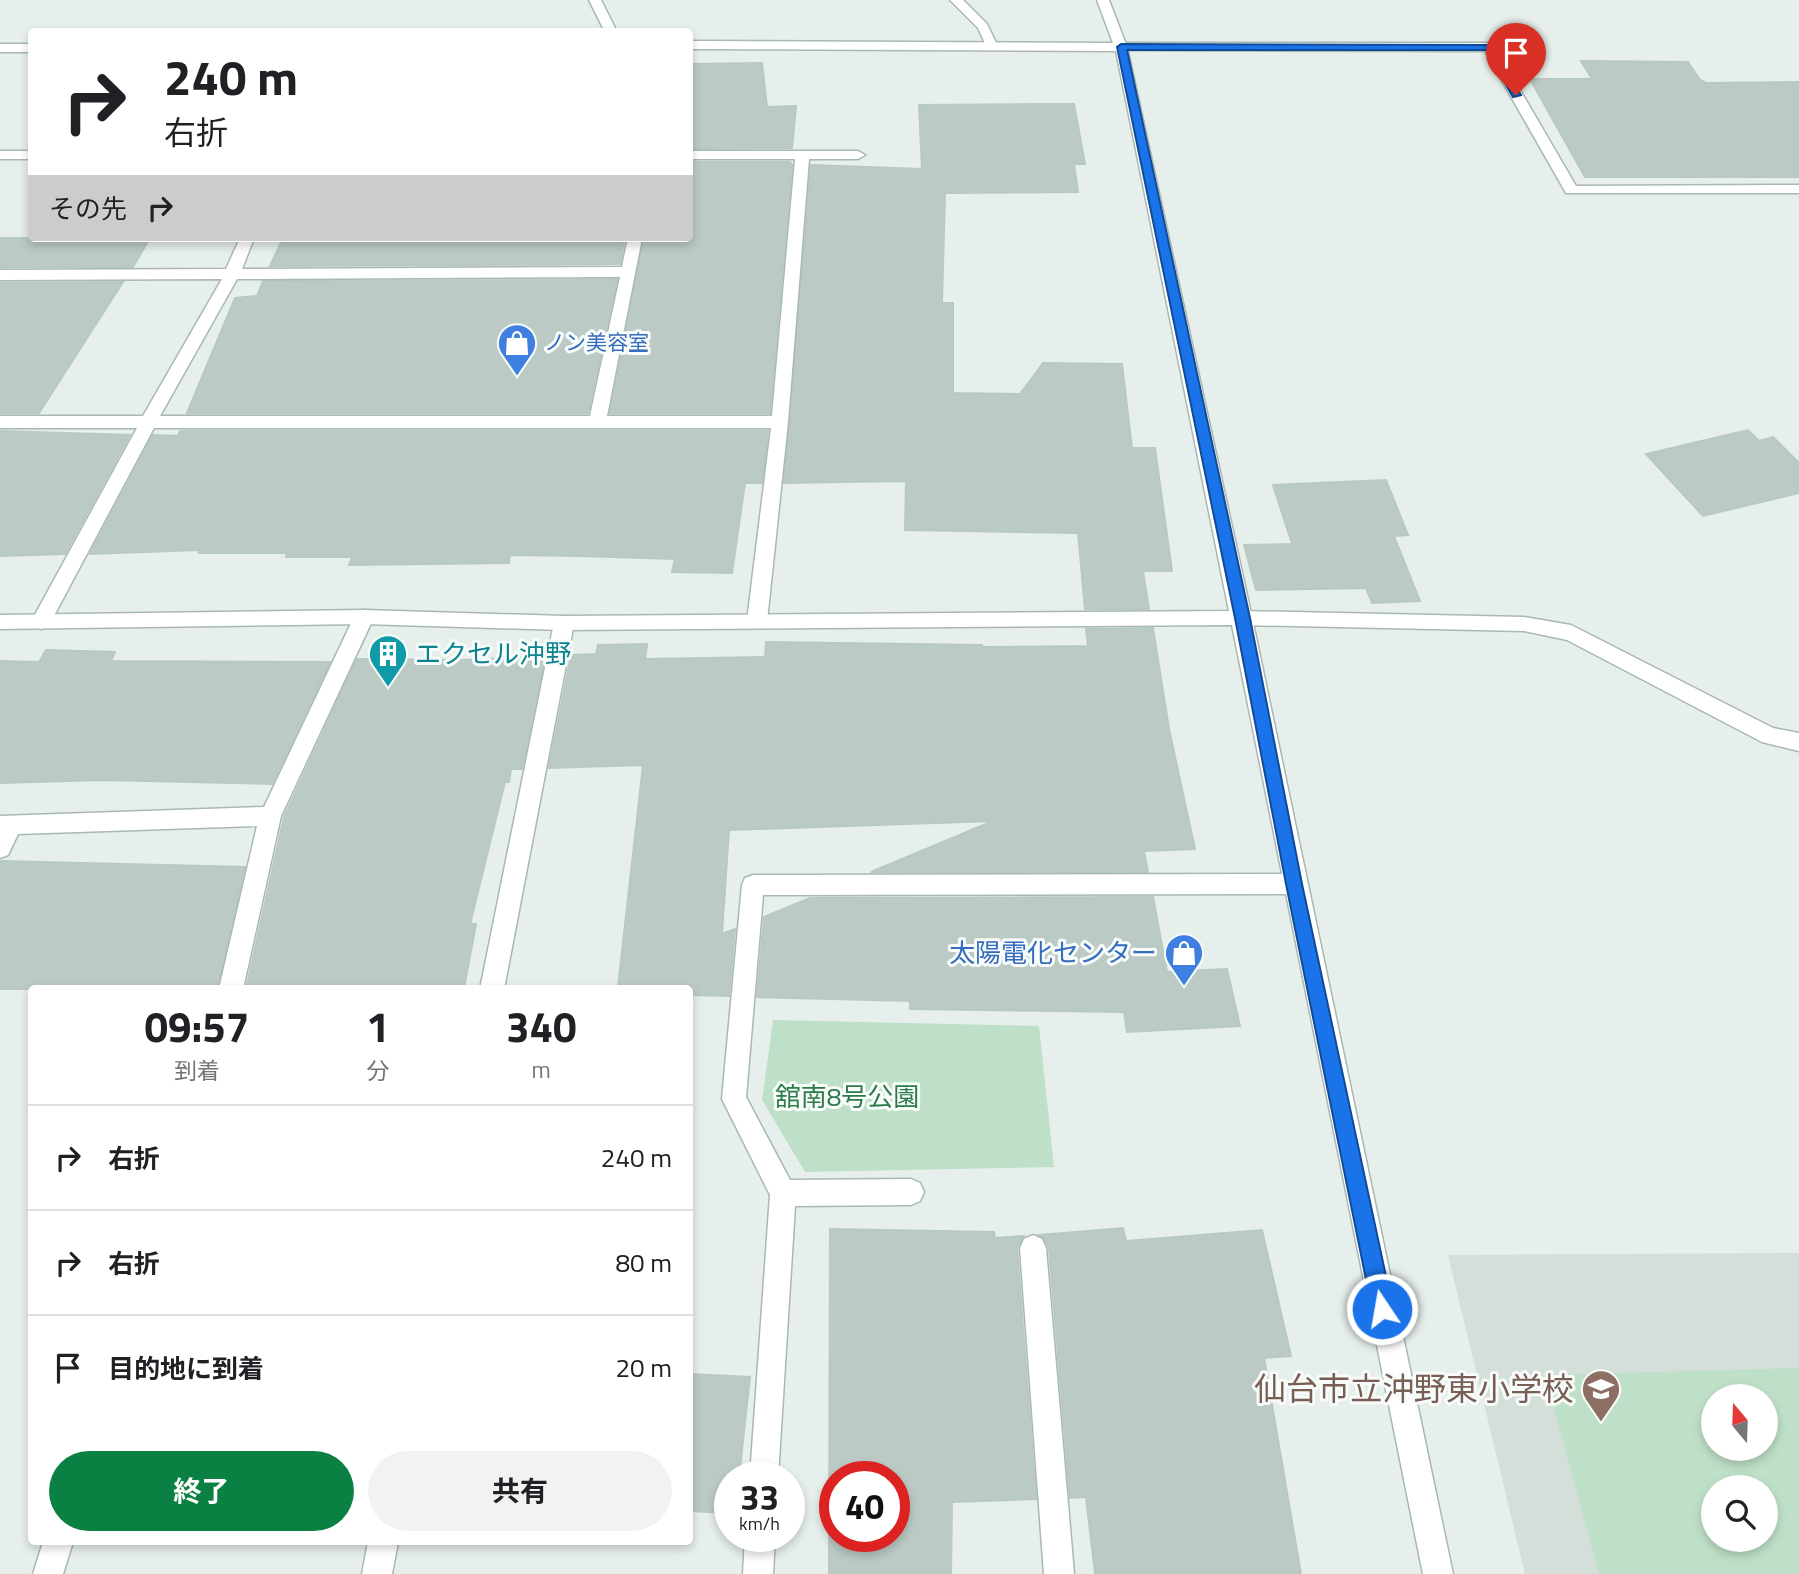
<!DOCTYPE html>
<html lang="ja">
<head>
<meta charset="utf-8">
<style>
	body { margin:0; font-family:"Titillium Web","Noto Sans JP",sans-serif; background:#f2f2f2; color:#202124; height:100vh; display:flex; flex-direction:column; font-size:26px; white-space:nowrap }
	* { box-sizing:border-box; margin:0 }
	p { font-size:23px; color:#757577 }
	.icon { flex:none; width:38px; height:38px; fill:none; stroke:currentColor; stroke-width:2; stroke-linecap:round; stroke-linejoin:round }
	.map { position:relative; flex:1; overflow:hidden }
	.side { position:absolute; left:28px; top:985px; width:665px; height:560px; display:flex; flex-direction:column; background:#fff; border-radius:7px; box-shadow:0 4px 10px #0003 }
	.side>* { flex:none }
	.guide { position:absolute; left:28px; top:28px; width:665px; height:214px; border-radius:7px; box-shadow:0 4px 10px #0003; background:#fff; color:#202124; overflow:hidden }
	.needle { width:46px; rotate:341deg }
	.buttons { position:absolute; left:1701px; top:1384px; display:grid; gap:14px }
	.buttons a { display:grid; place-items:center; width:77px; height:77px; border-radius:50%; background:#fff; box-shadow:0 4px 10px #0003; font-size:35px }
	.speed { position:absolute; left:714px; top:1461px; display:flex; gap:14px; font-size:35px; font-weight:700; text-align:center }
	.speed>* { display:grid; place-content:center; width:91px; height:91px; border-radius:50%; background:#fff; box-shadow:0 4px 10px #0003; line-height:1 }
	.speed small { font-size:18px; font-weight:400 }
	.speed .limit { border:10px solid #d22; background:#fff; color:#111 }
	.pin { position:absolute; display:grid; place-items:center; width:60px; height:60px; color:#fff; margin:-72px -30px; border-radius:50% 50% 50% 0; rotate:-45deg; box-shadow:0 0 7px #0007 }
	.pin .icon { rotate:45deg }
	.me { position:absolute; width:77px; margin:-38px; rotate:348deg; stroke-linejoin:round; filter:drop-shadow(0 0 5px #0008) }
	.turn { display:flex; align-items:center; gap:24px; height:147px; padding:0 21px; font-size:32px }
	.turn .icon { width:91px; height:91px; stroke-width:2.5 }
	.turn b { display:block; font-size:49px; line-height:60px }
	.then { display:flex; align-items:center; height:66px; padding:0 21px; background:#0003; gap:14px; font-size:26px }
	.eta { display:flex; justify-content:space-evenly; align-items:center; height:119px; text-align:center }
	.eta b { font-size:42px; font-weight:700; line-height:49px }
	.action { display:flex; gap:14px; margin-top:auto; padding:14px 21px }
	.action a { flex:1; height:80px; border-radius:42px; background:#0b8043; color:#fff; font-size:28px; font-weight:700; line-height:80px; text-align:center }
	.action a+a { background:#f2f2f2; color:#202124 }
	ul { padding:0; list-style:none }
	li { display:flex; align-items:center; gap:21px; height:105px; padding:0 21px; border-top:2px solid #e0e0e0 }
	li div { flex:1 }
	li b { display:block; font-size:26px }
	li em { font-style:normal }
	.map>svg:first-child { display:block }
	.built { fill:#d4dfda; fill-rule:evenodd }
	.green { fill:#bfe0c8; fill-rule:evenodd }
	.building { fill:#bbcac4; stroke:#b8c9c2; stroke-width:2; fill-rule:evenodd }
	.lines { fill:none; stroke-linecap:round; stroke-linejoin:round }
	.service-casing { stroke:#a8b8b2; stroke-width:3 }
	.minor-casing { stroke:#a8b8b2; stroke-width:3 }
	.tertiary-casing { stroke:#a8b8b2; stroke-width:3 }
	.service { fill:#fff; fill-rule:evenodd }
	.minor { fill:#fff; fill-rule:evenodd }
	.tertiary { fill:#fff; fill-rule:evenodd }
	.route { fill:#1a73e8; stroke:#114b97; stroke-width:2 }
	.labels { text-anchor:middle; stroke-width:6; stroke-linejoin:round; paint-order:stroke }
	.far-shop-label { font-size:21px; fill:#366cbe; stroke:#f7fbf9; text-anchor:start }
	.culture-label { font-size:26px; fill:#0d838f; stroke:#f7fbf9; text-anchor:start }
	.shop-label { font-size:26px; fill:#366cbe; stroke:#f7fbf9; text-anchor:end }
	.park-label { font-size:26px; fill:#2d7a4b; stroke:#f7fbf9 }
	.near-education-label { font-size:32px; fill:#785e54; stroke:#f7fbf9; text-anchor:end }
</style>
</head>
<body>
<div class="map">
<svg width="1799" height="1574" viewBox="0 0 1799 1574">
	<rect width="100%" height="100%" fill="#e6efeb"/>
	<path class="built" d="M1799,1253v321h-274l-77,-319zM1713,1396h53v53h-53zM1713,1488h53v52h-53z"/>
	<path class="green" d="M773,1020l266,6 15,141 -249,5 -43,-72z
		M1799,1368v206h-200l-54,-199zM1713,1396h53v53h-53zM1713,1488h53v52h-53z"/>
	<path class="building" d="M1581,61l107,1 12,18 6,3 93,-1v95h-214l-55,-98h62z
		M762,63l5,44 29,-1 -4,42 -102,1v-85z
		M1074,104l11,60h-11l4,28 -133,1 -3,110h11v90l67,1 23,-31 79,1 10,84h23l17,123h-29l6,38h-64l-7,-76 -173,-3 1,-49 -122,2 27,-318 111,4 -3,-64z
		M690,162h100l2,3 -22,248h-160l34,-175h46z
		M0,238h150l-17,29h-133z
		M283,238h342l-5,26 -350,2z
		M617,280l-29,133h-401l48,-115 22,-2 6,-15z
		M123,282l-84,131h-39v-130z
		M1748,430l11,11 14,-4 26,26v30l-96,23 -57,-62z
		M0,431l130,4 -65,119 -65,2z
		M180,431h588l-6,52h-17l-13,90 -60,-1 3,-13 -94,-3 -71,-1 -1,8 -160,2 3,-8h-66l1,-4h-88l1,-3 -110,4 63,-119 25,1z
		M1386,480l22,55 -14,1 26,65 -48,2 -6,-15 -110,2 -12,-45 48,-1 -19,-59z
		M1153,628l16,101 26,120 -51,2 4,21h-277l122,-51 -264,9 -7,104 13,-5 -6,67 -39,-1v-9l-72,1 25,-222 -94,3 22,-113 25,-1 2,-9 49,-1 -2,15 120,-2 1,-15 216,3v2l106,-1 -2,-17z
		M46,650l69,2 -4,9 219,1 -58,122 -170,-4 -102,3v-122l39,1z
		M545,656l-23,113h-11l-2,13h-4l-35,142h6l-12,64 -218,1 38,-172 73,-158 107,1z
		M0,861l245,6 -28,122h-217z
		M1153,897l14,75 60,-3 13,57 -113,6 -3,-20 -214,-3v-8l-153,-4 7,-80 46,-19z
		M1123,1228l3,13 136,-11 29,126 -27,2 37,216h-206l-9,-77 -16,1 -21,-250 -5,-10 -5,-3z
		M830,1229l164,3 1,6 29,-2 -7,12 19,251 -84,3 -1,72h-122zM835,1477h59v59h-59z
		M690,1374l60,3 -11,100h-9v36l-40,-2z"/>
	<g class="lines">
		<g class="service-casing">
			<path id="service" d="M1033,1235l9,4 4,9 28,326h-30l-24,-326 4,-9z"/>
		</g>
		<g class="minor-casing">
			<path id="minor" d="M589,0h12l16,32h-12z
				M950,0h13l24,24 11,23 -2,3h-8l-10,-22z
				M1121,43h368l6,4 81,139 223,-1v8h-233l-81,-142 -368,-1v-6z
				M0,151h32v8h-32z
				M690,151h168l7,4 -7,4h-49l-21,263 -21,199 -3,5 -7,2 -7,-2 -3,-5 24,-193h-617l-106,199 -7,2 -7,-2 -3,-5 106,-194h-137v-12h143l79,-137 -222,1v-10l226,-1 14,-31h14l-12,31 380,-2 6,-29h14l-35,178h165l23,-257h-105zM620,277l-30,139h-430l77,-137z
				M364,610l7,2 3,5 -93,199 -38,173h-24l38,-163 -239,8 -10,21 -8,3v-42l264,-9 90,-190 3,-5z
				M1242,611l282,6 47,8 202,103 26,5v18l-37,-9 -195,-102 -43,-9 -282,-6 -7,-2 -3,-5 3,-5z
				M564,616l7,2 3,5 -70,366h-24l74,-366 3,-5z
				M1294,874l8,3 3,7 -3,7 -8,3 -531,1 -17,202 44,83 121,-1 9,4 4,9 -4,9 -9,4 -116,1 -17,271h-28l20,-282 -48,-96 20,-214 3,-7 8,-3z
				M745,1536h30l-2,38h-30z
				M43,1542h30l-10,32h-30z
				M368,1542h30l-6,32h-30z"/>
		</g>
		<g class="tertiary-casing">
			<path id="tertiary" d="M1097,0h12l18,47 125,571 201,956h-30l-191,-949 -668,5 -200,-6 -364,5v-14l364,-5 200,6 665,-5 -113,-560 -426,-2v-8l423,2z
				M0,44h32v8h-32z"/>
		</g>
		<use href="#service" class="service"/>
		<use href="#minor" class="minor"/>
		<use href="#tertiary" class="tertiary"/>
	</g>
	<path class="route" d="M1121,44l368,1 5,2 27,48 -8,2 -27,-47h-359l123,568 52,266 91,425 -3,7 -8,3 -7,-3 -3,-7 -86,-425 -51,-266 -118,-571z"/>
	<defs>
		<g id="shop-pin" transform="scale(2.0125)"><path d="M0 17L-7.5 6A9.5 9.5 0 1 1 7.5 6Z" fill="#3f7fe0" stroke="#f7fbf9"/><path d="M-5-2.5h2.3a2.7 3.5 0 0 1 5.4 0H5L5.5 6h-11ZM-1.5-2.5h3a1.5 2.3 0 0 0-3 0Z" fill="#fff"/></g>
		<g id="building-pin" transform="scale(2.0125)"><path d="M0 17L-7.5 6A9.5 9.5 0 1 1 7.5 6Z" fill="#0f9aa8" stroke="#f7fbf9"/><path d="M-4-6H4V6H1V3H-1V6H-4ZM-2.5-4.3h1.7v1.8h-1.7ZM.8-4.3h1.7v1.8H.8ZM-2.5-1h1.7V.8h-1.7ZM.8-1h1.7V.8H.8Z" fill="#fff"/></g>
		<g id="school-pin" transform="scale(2.0125)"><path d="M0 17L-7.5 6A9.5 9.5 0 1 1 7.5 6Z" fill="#8d6e63" stroke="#f7fbf9"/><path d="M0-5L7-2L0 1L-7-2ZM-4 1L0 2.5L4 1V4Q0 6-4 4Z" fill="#fff"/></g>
	</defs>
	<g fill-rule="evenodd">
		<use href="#shop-pin" x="517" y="343"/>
		<use href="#building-pin" x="388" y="654"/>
		<use href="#shop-pin" x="1184" y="953"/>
		<use href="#school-pin" x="1601" y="1389"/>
	</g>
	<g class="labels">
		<g class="far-shop-label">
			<text x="544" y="350">ノン美容室</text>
		</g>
		<g class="culture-label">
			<text x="415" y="663">エクセル沖野</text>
		</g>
		<g class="shop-label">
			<text x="1157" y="962">太陽電化センター</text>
		</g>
		<g class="park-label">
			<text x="847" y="1106">舘南8号公園</text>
		</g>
		<g class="near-education-label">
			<text x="1574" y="1400">仙台市立沖野東小学校</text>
		</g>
	</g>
</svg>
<div class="buttons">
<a><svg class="needle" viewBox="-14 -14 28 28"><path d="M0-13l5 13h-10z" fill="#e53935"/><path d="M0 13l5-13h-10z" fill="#757577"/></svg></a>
<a><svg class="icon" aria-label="search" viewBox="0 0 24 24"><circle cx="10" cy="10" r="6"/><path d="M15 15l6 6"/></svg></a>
</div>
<div class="speed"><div>33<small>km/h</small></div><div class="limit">40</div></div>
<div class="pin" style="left:1516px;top:95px;background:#d93025"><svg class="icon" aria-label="arrive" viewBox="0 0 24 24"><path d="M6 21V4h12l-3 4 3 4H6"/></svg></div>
<svg class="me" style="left:1382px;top:1309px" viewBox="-20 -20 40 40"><circle r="17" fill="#1a73e8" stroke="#fff" stroke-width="3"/><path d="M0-11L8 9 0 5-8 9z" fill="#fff"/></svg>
<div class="guide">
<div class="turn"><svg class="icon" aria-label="right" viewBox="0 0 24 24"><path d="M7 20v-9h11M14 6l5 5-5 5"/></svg><div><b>240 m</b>右折</div></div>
<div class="then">その先<svg class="icon" aria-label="right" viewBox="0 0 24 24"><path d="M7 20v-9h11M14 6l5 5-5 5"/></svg></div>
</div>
<section class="side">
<div class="eta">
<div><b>09:57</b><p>到着</p></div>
<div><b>1</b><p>分</p></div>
<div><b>340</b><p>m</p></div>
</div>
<ul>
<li><svg class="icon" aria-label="right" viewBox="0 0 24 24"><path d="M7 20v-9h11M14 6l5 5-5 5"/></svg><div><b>右折</b></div><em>240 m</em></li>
<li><svg class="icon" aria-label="right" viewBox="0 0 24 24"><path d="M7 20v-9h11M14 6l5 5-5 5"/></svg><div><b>右折</b></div><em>80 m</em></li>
<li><svg class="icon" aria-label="arrive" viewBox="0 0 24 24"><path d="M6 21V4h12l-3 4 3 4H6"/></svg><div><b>目的地に到着</b></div><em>20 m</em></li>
</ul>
<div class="action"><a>終了</a><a>共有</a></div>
</section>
</div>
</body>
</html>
